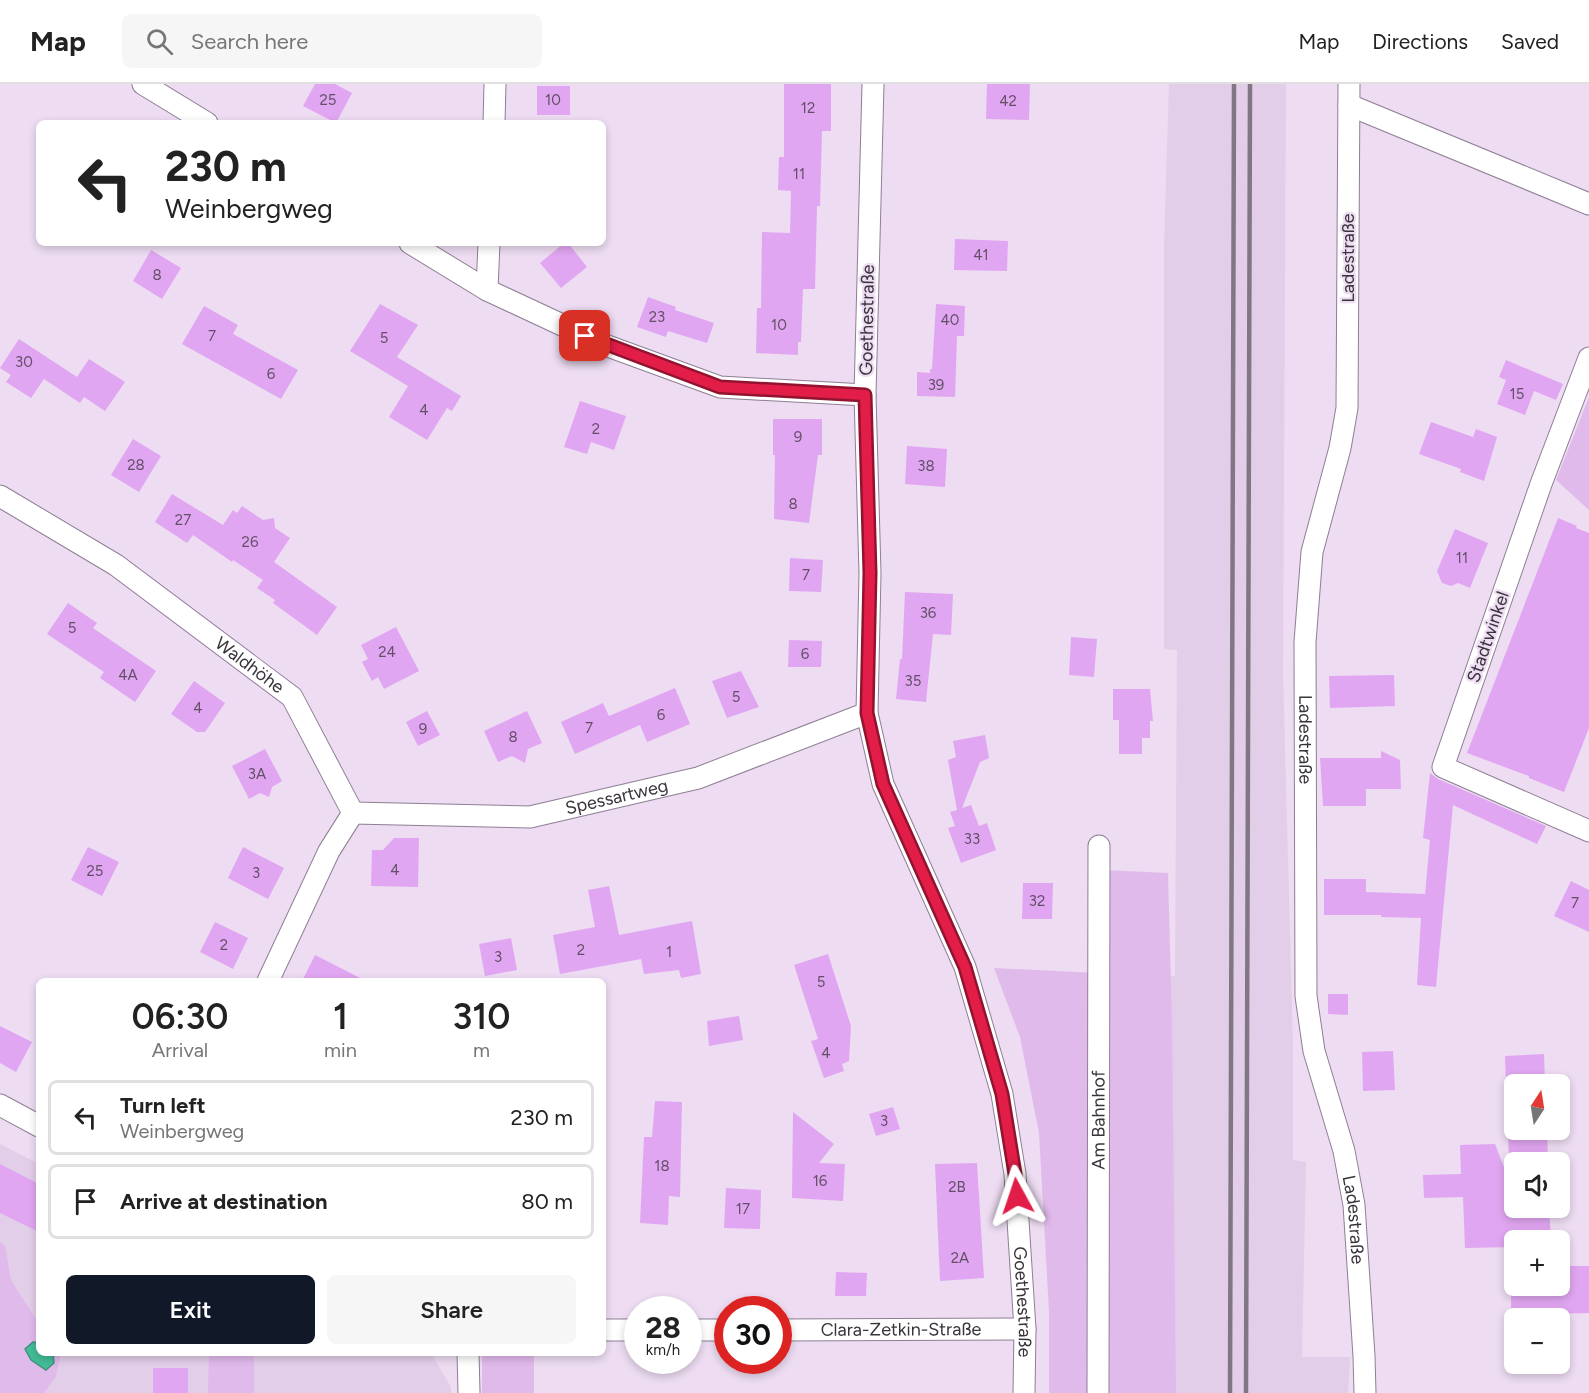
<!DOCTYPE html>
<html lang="en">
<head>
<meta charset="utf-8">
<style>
	body { margin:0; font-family:Figtree,sans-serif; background:#f6f6f6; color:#222; height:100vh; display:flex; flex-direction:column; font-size:22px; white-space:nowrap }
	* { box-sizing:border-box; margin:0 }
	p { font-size:20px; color:#767676 }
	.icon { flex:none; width:33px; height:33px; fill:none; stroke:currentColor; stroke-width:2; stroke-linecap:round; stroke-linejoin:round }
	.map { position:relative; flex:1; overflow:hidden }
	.panel { position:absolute; left:36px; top:894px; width:570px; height:378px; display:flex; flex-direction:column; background:#fff; border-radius:9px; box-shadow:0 3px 9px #0003 }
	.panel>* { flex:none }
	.banner { position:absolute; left:36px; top:36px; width:570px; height:126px; border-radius:9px; box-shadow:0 3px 9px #0003; background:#fff; color:#222; overflow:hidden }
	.needle { width:39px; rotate:12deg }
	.tools { position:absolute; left:1504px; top:990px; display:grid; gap:12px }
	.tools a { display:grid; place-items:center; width:66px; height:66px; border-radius:9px; background:#fff; box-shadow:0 3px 9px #0003; font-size:30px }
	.speed { position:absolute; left:624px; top:1212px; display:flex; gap:12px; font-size:30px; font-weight:700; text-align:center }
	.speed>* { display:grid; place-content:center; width:78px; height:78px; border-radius:50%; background:#fff; box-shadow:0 3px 9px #0003; line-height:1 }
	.speed small { font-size:15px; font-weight:400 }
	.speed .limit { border:9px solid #d22; background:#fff; color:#111 }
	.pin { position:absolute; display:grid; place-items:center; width:51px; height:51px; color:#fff; margin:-26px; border-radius:12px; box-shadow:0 3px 9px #0006 }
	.me { position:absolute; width:66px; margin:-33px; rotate:355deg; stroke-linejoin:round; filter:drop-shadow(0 0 4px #0008) }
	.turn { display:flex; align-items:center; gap:21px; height:126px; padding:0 30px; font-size:27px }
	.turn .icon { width:78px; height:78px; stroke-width:2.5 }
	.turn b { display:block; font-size:42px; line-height:51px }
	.eta { display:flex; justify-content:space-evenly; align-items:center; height:102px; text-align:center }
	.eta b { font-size:36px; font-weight:600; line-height:42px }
	.cta { display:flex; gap:12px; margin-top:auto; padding:12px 30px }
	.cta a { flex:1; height:69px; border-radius:9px; background:#111827; color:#fff; font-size:24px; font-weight:600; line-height:69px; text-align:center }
	.cta a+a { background:#f6f6f6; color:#222 }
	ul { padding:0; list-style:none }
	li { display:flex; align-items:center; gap:18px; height:75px; margin:0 12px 9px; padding:0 18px; border:3px solid #e0e0e0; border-radius:9px }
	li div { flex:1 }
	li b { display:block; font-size:22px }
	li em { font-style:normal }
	header { display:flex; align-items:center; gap:36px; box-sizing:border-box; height:84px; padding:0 30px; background:#fff; border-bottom:2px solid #e0e0e0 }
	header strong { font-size:28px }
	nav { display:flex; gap:33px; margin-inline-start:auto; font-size:21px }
	.search { width:420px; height:54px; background:#f6f6f6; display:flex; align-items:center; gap:15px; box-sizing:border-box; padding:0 21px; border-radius:9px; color:#767676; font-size:22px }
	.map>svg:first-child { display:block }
	.built { fill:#e3cee9 }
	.green { fill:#e1baec }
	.water { fill:#43bc98; stroke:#40937c; stroke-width:1.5 }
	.building { fill:#e1a6f1 }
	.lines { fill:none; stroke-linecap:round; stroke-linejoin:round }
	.minor-casing { stroke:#8e7f93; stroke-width:23 }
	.minor { stroke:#fff; stroke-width:21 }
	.rail { stroke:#817784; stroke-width:4.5 }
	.route-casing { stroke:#92132f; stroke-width:15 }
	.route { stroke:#e11d48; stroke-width:10 }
	.labels { text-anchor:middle; stroke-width:4.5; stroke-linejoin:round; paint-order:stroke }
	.number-label { font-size:15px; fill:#635068 }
	.street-label { font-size:18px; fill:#39333b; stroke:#eddcf2 }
</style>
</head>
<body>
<header>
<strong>Map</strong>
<div class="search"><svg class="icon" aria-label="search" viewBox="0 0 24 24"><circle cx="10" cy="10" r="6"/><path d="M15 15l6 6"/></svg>Search here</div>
<nav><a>Map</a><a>Directions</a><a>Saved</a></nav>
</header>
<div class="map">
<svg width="1589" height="1309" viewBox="0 0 1589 1309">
	<rect width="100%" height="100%" fill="#eddcf2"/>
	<path class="built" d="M1169,0h117l-3,589 10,373v114l13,2 -4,195h48l-2,36h-247l5,-417h69l2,-326 -13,-1v-402z
		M0,1060l39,20v189h392l20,34v6h-451z"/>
	<path class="green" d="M1589,313v113l-33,-30z
		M1103,786l65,3 4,149 4,371h-127v-82l-10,-178 -19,-96 -26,-69 104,5z
		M0,1158l5,4 6,34 28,44v19l-6,-1 -8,7 6,11 15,9 7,-16 8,1 -5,22 -12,17h-44z
		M209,1269h45v40h-46z
		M482,1269h52v40h-52z"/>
	<path class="water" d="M33,1258l6,1v10h14l1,10 -8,7 -15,-10 -6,-11z"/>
	<path class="building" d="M315,0h20l17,9 -16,30 -33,-17z
		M784,0h47v47h-9l-2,75h-3l-2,83h-12l-2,53h-3v13l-42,-2 1,-45h4l1,-76 28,1 1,-42 -13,-1 1,-33h5z
		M987,0h43l-1,36 -43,-1z
		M537,2h33v29h-33z
		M955,155l53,2 -1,30 -53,-1z
		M564,159h4l19,24 -26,21 -21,-25z
		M151,166l30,18 -19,31 -29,-18z
		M648,213l28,10 -1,3 39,13 -7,20 -39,-12 -2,6 -29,-10z
		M380,220l38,21 -21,32 64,39 -9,15 -5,-3 -20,32 -38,-23 19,-31 -58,-35z
		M936,220l29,2 -1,30h-7l-2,61 -38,-1v-24l13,1v-4h2z
		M204,222l34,19 -5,9 65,36 -17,29 -99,-55z
		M19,255l58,38 12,-18 36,23 -20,29 -21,-14 -4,6 -36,-24 -13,19 -25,-16 5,-7 -11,-7z
		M1506,276l57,24 -7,16 -22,-9 -9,24 -28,-11 9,-24 -7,-3z
		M580,317l46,15 -12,34 -23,-8 -4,12 -23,-7z
		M773,335h49v36h-4l-9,68 -35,-4 1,-64h-2z
		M1431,338l42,15 3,-8 21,8 -13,44 -24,-9 1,-3 -42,-15z
		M133,355l28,17 -22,36 -28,-17z
		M907,362l40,3 -2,38 -40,-3z
		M172,410l51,31 10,-15 4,3 5,-7 21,14 11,-2 1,10 15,10 -16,24 63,45 -20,28 -44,-32 2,-3 -18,-12 6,-8 -30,-20 -1,2 -39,-27 -6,8 -32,-21z
		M1558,434l19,8 -1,2 13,5v195l-25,64 -35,-14v-2l-62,-23z
		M1455,445l33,14 -18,45 -12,-5 -7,3 -9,-3 -5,-12z
		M790,474l33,2 -2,32 -32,-1z
		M905,508l48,2 -2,41 -18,-1 -7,68 -30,-3 4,-40h2z
		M68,519l29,20 -4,5 63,43 -21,31 -35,-24 4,-6 -57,-38z
		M396,543l23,44 -35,18 -6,-12 -6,4 -10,-19 6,-3 -7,-14z
		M1071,553l26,2 -3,38 -25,-2z
		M789,556l33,1 -1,26h-33z
		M741,587l18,36 -32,11 -15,-37z
		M1394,591l1,31 -65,2 -1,-32z
		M194,597l31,22 -20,29h-8l-26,-18z
		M675,604l15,36 -43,18 -7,-17 -65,29 -14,-32 42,-19 6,13z
		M1113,605h37l3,32h-3v17h-8v16h-23v-34h-6z
		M427,627l13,24 -22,11 -12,-24z
		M527,627l15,32 -14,6 -3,14 -13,-7 -14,6 -14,-31z
		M985,651l4,23 -9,4 -18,46 9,-3 8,21 8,-3 9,27 -35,13 -13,-35 7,-2 -5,-14 7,-2 -9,-50 8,-3 -3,-16z
		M265,665l17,32 -10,6 -3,10 -9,-4 -11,6 -17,-33z
		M1381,667l19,9 1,29h-35v17h-43l-3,-48h61z
		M1430,689l8,6 108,47 -9,18 -84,-39 -17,182 -19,-2 4,-67 -40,-1v-2h-57v-36h42v13l59,2 5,-54 -7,-2z
		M394,754h25l-1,49 -47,-1 1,-36h11z
		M88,763l31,15 -17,34 -31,-16z
		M243,763l41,21 -16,31 -40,-21z
		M1571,797l18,9v42l-35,-16z
		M1023,799h30l-1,36h-30z
		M609,802l10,49 73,-14 9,53 -20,4 -2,-8 -35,4 -3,-15 -81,15 -7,-39 42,-8 -7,-37z
		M215,838l33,16 -15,31 -33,-17z
		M511,854l6,32 -32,6 -6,-32z
		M828,870l23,72 -2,35 -7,3 2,7 -20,7 -13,-37 7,-2 -24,-74z
		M315,871l51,26h-64z
		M1328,910h20v21l-20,-1z
		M739,932l4,24 -34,6 -2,-25z
		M0,942l32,16 -16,30 -16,-9z
		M1393,967l2,39 -32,1 -1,-39z
		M1544,970l1,30h-39l-1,-28z
		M655,1017l27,1 -2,95 -11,-1 -1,29 -28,-2 4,-86h8z
		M893,1023l7,22 -24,7 -7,-22z
		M793,1028l41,32 -15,19 26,1 -2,37 -51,-3z
		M1508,1046h39l1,32h-39z
		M1495,1060l20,52v12h34l2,32h-36v7l-50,1 -2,-51 -39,1 -1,-23 38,-1 -1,-29z
		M977,1079l7,115 -44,3 -5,-117z
		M0,1080l39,20v48l-39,-19z
		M726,1104l35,2 -1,39 -36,-1z
		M1560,1182h29v47l-78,2v-29h49z
		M836,1188l31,1 -1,23h-31z
		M153,1284h35v25h-35z"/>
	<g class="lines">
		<g class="minor-casing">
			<g id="minor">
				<path d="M143,0l64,39"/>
				<path id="s1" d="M873,0l-8,311 5,178 -3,140 16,71 82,183 37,127 13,80 10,155 -1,64"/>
				<path id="s2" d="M1349,0l-2,324 -7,40 -28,104 -7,90 1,354 8,55 30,100 10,54 10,151 1,37"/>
				<path d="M1349,21l240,99"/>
				<path d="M494,39l1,-39"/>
				<path d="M410,159l77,47 118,55 115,42 145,8"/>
				<path d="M487,206l2,-47"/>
				<path d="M1589,274l-48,126 -98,283 146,64"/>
				<path id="s3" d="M0,412l116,69 176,132 61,116"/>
				<path id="s4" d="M353,729l177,4 168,-39 169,-65"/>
				<path d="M268,897l61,-130 24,-38"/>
				<path d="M0,1021l39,21"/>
				<path d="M603,1246h35"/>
				<path d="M688,1246h40"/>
				<path id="s5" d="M778,1246l247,-1"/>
				<path d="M468,1269l1,40"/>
				<path id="s6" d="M1098,1309l1,-547"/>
			</g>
		</g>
		<use href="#minor" class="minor"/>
		<path class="rail" d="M1230,1309l4,-1309
			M1246,1309l4,-1309"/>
	</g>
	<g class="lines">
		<g class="route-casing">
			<path id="route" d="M585,252l135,51 145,8 5,178 -3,140 16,71 82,183 37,127 13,80 2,22"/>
		</g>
		<use href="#route" class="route"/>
	</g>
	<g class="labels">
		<g class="number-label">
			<text x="328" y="21">25</text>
			<text x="553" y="21">10</text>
			<text x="1008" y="22">42</text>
			<text x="808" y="29">12</text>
			<text x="799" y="95">11</text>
			<text x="981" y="176">41</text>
			<text x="157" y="196">8</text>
			<text x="657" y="238">23</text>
			<text x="950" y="241">40</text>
			<text x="779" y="246">10</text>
			<text x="212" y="257">7</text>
			<text x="384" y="259">5</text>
			<text x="24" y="283">30</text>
			<text x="271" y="295">6</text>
			<text x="936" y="306">39</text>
			<text x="1517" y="315">15</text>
			<text x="424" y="331">4</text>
			<text x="596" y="350">2</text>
			<text x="798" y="358">9</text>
			<text x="136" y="386">28</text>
			<text x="926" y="387">38</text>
			<text x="793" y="425">8</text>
			<text x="183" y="441">27</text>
			<text x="250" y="463">26</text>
			<text x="1462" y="479">11</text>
			<text x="806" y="496">7</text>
			<text x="928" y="534">36</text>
			<text x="72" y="549">5</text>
			<text x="387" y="573">24</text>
			<text x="805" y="575">6</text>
			<text x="128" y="596">4A</text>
			<text x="913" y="602">35</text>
			<text x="736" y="618">5</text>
			<text x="198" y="629">4</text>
			<text x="661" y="636">6</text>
			<text x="589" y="649">7</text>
			<text x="423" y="650">9</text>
			<text x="513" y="658">8</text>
			<text x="257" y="695">3A</text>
			<text x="972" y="760">33</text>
			<text x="395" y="791">4</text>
			<text x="95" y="792">25</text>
			<text x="256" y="794">3</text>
			<text x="1037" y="822">32</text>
			<text x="1575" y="824">7</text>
			<text x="224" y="866">2</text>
			<text x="581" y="871">2</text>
			<text x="669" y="873">1</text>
			<text x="498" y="878">3</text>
			<text x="821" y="903">5</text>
			<text x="826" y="974">4</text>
			<text x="884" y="1042">3</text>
			<text x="662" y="1087">18</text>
			<text x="820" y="1102">16</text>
			<text x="957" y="1108">2B</text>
			<text x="743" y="1130">17</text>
			<text x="960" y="1179">2A</text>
		</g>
		<g class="street-label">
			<text transform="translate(1348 174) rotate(-90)" y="6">Ladestraße</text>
			<text transform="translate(867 236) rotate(-89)" y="6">Goethestraße</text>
			<text transform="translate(1488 553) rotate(-71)" y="6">Stadtwinkel</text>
			<text dy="6" stroke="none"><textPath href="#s3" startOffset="302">Waldhöhe</textPath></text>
			<text dy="6" stroke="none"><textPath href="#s2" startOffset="660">Ladestraße</textPath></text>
			<text dy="6" stroke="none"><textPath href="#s4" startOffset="266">Spessartweg</textPath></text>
			<text dy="6" stroke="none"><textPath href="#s6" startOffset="273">Am Bahnhof</textPath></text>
			<text dy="6" stroke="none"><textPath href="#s2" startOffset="1146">Ladestraße</textPath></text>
			<text dy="6" stroke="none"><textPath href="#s1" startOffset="1244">Goethestraße</textPath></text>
			<text dy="6" stroke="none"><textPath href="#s5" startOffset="123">Clara-Zetkin-Straße</textPath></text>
		</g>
	</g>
</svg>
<div class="tools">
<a><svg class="needle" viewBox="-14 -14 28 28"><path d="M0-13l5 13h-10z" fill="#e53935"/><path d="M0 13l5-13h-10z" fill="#767676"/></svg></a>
<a><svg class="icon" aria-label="sound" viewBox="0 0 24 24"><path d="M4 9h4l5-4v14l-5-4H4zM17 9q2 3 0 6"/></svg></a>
<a>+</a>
<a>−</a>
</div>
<div class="speed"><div>28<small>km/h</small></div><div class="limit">30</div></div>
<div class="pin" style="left:585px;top:252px;background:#d93025"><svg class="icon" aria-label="arrive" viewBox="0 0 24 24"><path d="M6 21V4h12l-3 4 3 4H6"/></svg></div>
<svg class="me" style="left:1017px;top:1112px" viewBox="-20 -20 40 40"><path d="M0-17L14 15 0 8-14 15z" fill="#e11d48" stroke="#fff" stroke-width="4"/></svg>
<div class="banner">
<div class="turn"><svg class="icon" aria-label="left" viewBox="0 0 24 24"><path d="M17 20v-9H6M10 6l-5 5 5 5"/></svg><div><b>230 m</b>Weinbergweg</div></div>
</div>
<section class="panel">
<div class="eta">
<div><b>06:30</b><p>Arrival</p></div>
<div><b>1</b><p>min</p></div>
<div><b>310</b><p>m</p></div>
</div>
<ul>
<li><svg class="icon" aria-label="left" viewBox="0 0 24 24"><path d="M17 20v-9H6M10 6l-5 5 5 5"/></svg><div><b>Turn left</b><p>Weinbergweg</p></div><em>230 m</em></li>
<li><svg class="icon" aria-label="arrive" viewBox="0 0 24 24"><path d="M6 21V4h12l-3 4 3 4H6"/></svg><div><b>Arrive at destination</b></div><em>80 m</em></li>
</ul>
<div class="cta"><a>Exit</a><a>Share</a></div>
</section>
</div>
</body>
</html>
